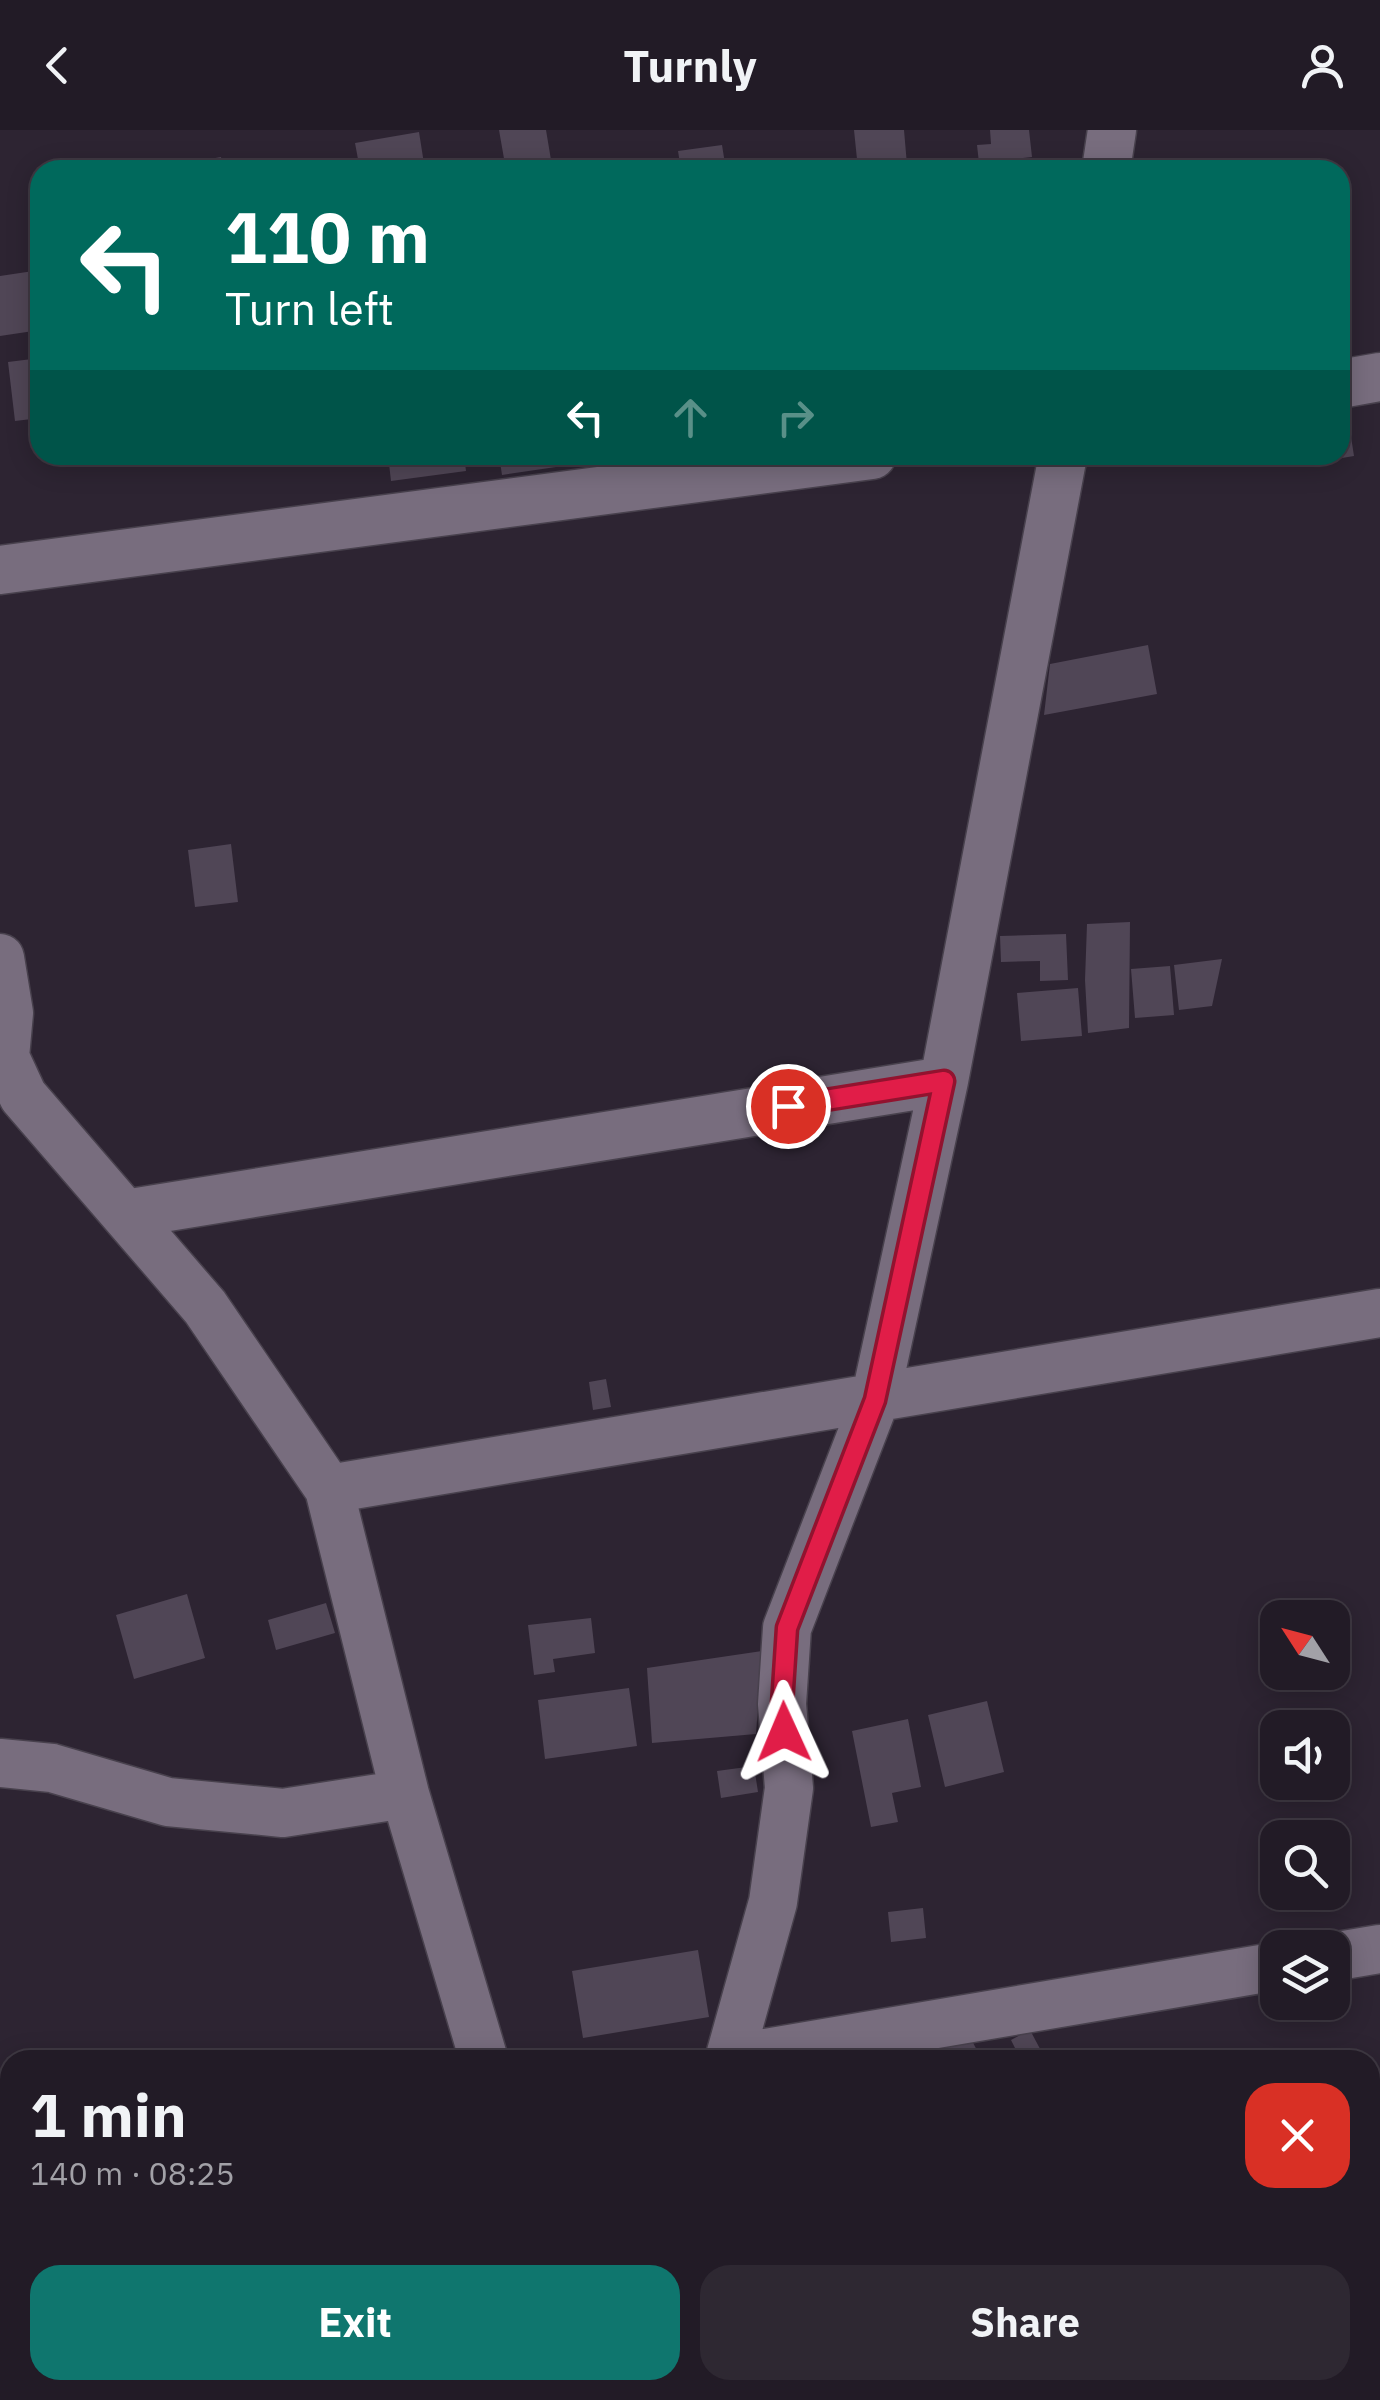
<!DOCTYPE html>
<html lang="en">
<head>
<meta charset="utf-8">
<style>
	body { margin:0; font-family:"IBM Plex Sans",sans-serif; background:#2e2832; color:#f1f3f6; height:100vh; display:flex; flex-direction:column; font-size:38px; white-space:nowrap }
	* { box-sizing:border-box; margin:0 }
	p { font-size:32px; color:#a2a1a7 }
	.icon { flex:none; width:55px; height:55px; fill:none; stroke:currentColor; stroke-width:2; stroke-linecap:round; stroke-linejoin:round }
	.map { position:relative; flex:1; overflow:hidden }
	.drawer { position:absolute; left:0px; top:1920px; width:1380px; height:350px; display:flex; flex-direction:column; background:#221b26; border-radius:30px 30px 0 0; box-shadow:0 5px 25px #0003,0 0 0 2px #3f3943 }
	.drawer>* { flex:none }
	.guide { position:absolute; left:30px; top:30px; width:1320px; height:305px; border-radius:30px; box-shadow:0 5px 25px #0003,0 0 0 2px #3f3943; background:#00695c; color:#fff; overflow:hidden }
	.needle { width:65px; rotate:306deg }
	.fabs { position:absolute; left:1260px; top:1470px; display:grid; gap:20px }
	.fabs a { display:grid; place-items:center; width:90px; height:90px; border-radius:20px; background:#221b26; box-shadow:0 5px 25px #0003,0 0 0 2px #3f3943; font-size:50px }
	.pin { position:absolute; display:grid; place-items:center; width:85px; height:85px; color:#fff; margin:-42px; border:5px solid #fff; border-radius:50%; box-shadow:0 2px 10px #0007 }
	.me { position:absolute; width:110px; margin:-55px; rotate:359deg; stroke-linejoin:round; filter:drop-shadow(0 0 8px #0008) }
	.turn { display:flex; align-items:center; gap:35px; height:210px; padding:0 30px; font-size:45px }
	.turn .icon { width:130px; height:130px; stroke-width:2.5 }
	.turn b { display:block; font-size:70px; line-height:85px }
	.lanes { display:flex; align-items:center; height:95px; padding:0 30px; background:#0003; justify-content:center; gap:50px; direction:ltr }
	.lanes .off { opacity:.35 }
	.round { display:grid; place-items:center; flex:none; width:105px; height:105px; border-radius:30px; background:#2e2832 }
	.summary { display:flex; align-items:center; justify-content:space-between; height:170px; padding:0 30px }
	h1 { font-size:60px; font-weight:700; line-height:75px }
	.action { display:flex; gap:20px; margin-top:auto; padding:20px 30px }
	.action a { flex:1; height:115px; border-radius:30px; background:#0f766e; color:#fff; font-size:40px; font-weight:700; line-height:115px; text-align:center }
	.action a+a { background:#2e2832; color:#f1f3f6 }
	header { display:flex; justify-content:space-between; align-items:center; height:130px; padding:0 30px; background:#221b26; font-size:45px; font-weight:700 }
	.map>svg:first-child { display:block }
	.building { fill:#504656 }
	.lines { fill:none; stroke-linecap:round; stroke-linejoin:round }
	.street-casing { stroke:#48414d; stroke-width:51 }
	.street { stroke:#786d7e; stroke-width:48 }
	.route-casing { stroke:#92132f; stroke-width:25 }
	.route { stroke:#e11d48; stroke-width:18 }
</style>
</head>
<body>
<header><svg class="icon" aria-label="back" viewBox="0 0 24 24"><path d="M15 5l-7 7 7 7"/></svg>Turnly<svg class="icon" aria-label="person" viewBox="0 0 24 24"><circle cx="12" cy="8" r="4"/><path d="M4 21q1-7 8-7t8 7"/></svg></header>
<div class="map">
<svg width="1380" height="2270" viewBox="0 0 1380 2270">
	<rect width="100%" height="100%" fill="#2d2432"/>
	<path class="building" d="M499,0h47l6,36 -46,4z
		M854,0h50l3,35 -49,4z
		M990,0h39l3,27 -53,6 -2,-18 14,-1z
		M419,2l6,38h-65l-5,-27z
		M722,15l4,25h-45l-3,-19z
		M221,27l2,13h-64v-2z
		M40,140v60l-40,6v-60z
		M40,228v60l-25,3 -7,-59z
		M1348,287l6,39 -24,4 -1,-5h11v-37z
		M388,325h76l2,16 -75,10z
		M499,325h104l1,5 -102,15z
		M1148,515l9,49 -113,21 6,-51z
		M231,714l7,58 -43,5 -7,-57z
		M1130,792l-1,106 -41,5 -3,-53 2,-56z
		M1066,804l2,46 -28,1v-20l-39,1 -1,-26z
		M1222,829l-10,47 -33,4 -5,-45z
		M1170,836l4,49 -39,3 -4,-49z
		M1078,858l4,48 -61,5 -4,-48z
		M606,1249l5,28 -18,3 -4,-28z
		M187,1464l18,64 -71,21 -18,-64z
		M326,1473l9,30 -59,17 -8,-30z
		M591,1488l4,35 -42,6 2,13 -21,3 -6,-50z
		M762,1521l-6,83 -104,9 -5,-75z
		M629,1558l8,58 -92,13 -7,-59z
		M987,1571l17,71 -59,15 -17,-72z
		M908,1589l13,68 -29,6 6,29 -27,5 -19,-96z
		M754,1636l4,26 -37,6 -4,-27z
		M923,1778l3,30 -35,4 -3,-30z
		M698,1820l11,67 -126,21 -11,-67z
		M1030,1900l16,30h-25l-10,-20z
		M968,1903l14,27h-65z
		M40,2260h18l2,6 13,-2 -1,-4h33l3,10h-66z"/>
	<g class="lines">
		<g class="street-casing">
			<path id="street" d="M1106,40l6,-40
				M1340,254l40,-7
				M0,440l872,-115
				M0,828l9,55 -4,44 18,39 182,211 124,182 76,305 79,266
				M125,1084l819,-133
				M329,1359l1051,-176
				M0,1633l52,5 116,34 115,11 122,-19
				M1332,1827l48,-8
				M730,1929l548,-93
				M729,1930l44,-158 16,-114 -7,-84 5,-76 88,-228 69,-319 119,-626
				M0,2229l10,-3
				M685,2270v-10"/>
		</g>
		<use href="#street" class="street"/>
	</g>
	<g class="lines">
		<g class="route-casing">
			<path id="route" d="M784,1602l-2,-28 5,-76 88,-228 69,-319 -156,25"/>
		</g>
		<use href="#route" class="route"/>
	</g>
</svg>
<div class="fabs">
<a><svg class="needle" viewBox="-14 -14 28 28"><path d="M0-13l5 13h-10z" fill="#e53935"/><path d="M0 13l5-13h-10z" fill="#a2a1a7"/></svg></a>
<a><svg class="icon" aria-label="sound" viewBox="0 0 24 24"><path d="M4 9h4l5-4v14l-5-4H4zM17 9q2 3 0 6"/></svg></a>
<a><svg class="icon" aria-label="search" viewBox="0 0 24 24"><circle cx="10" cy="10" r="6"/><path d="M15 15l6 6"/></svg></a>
<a><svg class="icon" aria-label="layers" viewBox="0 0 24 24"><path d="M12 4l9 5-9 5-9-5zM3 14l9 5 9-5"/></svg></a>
</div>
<div class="pin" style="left:788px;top:976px;background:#d93025"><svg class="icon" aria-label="arrive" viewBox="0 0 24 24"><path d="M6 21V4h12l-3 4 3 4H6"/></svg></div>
<svg class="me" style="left:784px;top:1602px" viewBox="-20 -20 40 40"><path d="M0-17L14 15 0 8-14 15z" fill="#e11d48" stroke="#fff" stroke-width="4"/></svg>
<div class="guide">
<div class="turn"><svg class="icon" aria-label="left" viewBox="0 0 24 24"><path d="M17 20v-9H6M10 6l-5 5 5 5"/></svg><div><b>110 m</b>Turn left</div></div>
<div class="lanes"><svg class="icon" aria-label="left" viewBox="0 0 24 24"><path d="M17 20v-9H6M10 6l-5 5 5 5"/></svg><svg class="icon off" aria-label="ahead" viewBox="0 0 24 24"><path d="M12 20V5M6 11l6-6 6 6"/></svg><svg class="icon off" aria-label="right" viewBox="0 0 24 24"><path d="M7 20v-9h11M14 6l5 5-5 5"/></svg></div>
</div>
<section class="drawer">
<div class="summary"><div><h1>1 min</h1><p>140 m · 08:25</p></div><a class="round" style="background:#d93025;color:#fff"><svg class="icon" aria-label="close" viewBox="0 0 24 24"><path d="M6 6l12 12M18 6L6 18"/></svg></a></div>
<div class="action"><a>Exit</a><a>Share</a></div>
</section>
</div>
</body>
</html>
